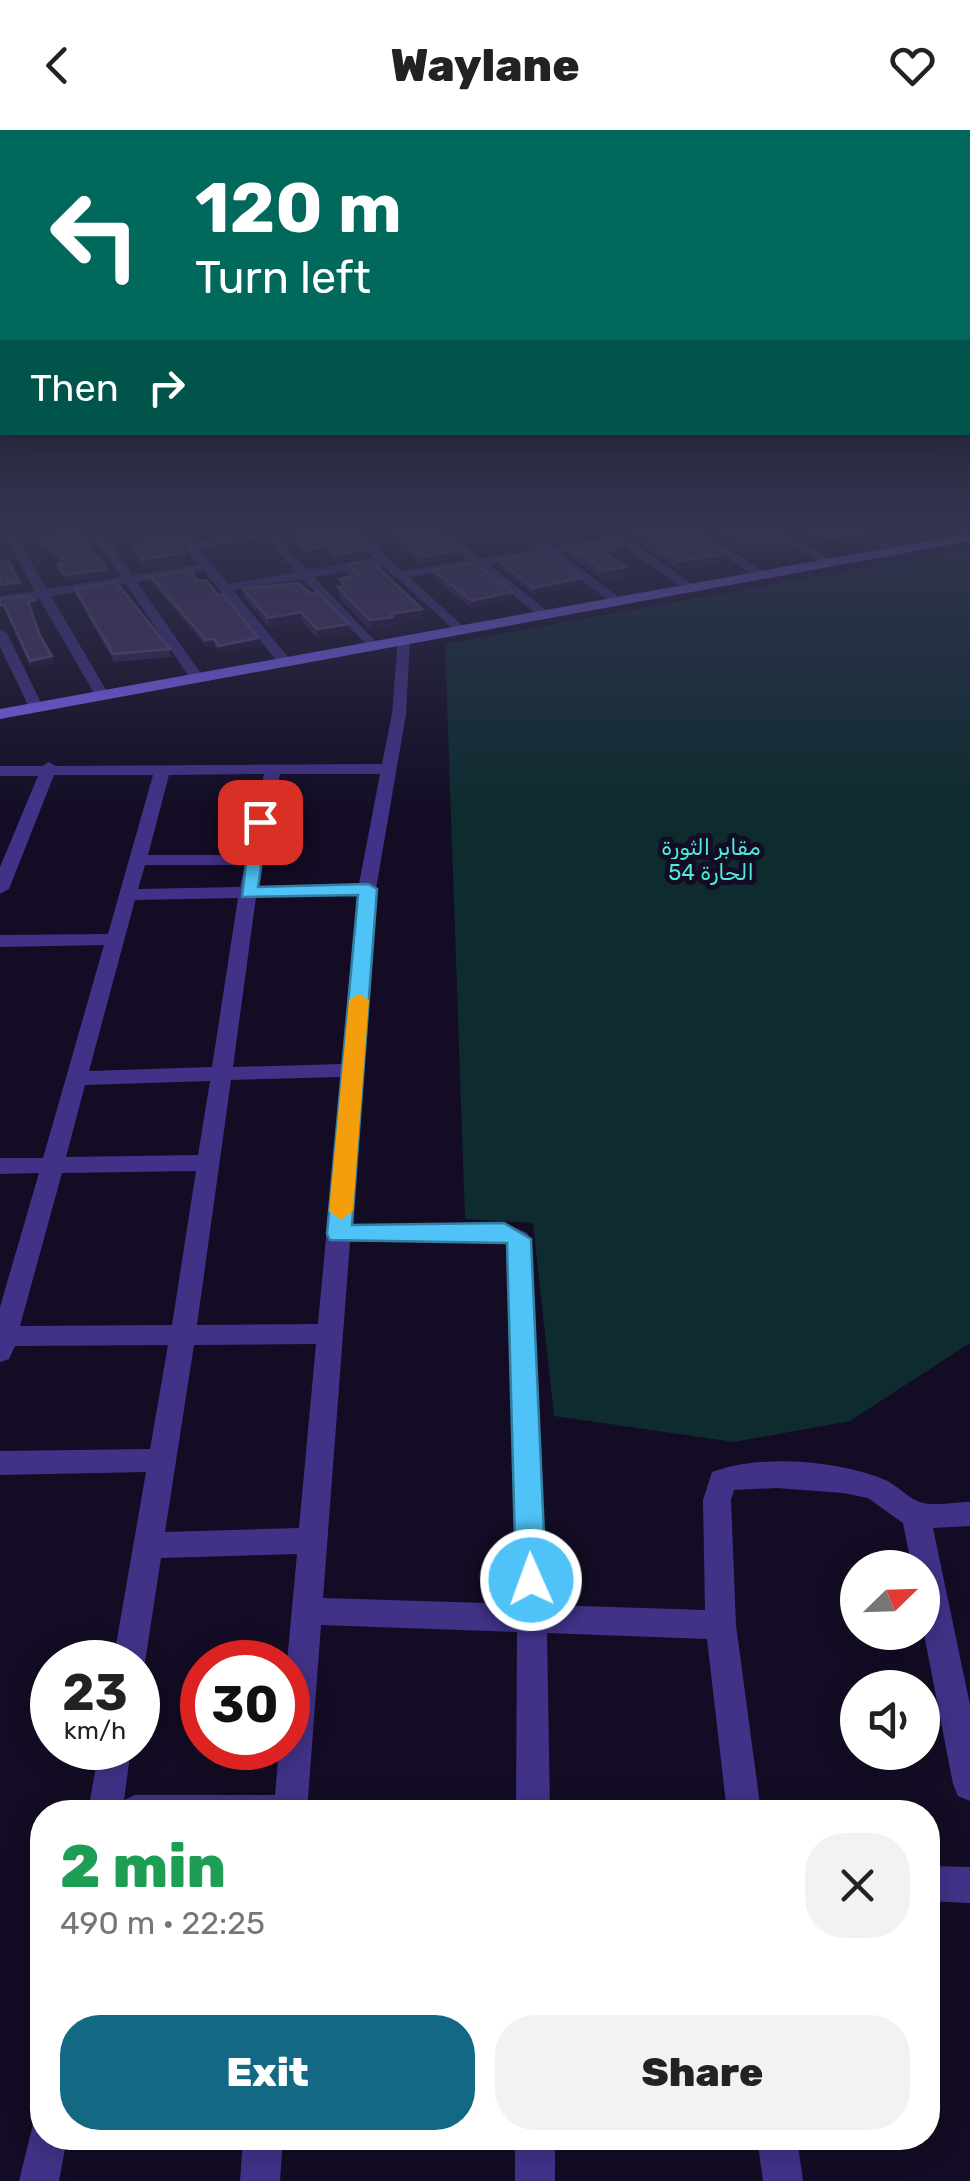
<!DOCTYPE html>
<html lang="en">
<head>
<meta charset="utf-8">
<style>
	body { margin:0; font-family:Rubik,"Noto Sans Arabic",sans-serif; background:#f2f2f2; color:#222; height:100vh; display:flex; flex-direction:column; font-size:38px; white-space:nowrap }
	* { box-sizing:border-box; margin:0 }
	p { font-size:32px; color:#767676 }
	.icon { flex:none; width:55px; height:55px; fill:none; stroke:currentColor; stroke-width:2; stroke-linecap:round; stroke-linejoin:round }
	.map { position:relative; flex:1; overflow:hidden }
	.drawer { position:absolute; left:30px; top:1670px; width:910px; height:350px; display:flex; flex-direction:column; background:#fff; border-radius:40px; box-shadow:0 5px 25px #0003 }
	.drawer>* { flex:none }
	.hud { position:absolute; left:0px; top:0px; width:970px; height:305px; box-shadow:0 5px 25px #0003; background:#00695c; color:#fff; overflow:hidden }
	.needle { width:65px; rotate:67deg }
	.fabs { position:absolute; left:840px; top:1420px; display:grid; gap:20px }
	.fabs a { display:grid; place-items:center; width:100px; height:100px; border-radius:50%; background:#fff; box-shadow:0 5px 25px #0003; font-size:50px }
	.speed { position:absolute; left:30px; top:1510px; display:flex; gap:20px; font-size:50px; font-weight:700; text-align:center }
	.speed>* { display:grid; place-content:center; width:130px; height:130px; border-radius:50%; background:#fff; box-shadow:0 5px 25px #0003; line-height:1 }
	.speed small { font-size:25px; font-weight:400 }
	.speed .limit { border:15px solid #d22; background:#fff; color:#111 }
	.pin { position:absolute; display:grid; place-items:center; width:85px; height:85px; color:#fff; margin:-42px; border-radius:20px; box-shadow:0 5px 15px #0006 }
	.me { position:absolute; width:110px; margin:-55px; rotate:358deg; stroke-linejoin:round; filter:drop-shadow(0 0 8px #0008) }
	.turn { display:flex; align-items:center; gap:35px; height:210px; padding:0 30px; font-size:45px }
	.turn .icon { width:130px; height:130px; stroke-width:2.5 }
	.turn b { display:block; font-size:70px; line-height:85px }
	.then { display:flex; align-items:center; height:95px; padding:0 30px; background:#0003; gap:20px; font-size:38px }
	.round { display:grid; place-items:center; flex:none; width:105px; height:105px; border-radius:40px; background:#f2f2f2 }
	.headline { display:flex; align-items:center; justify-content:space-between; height:170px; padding:0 30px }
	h1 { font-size:60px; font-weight:800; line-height:75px; color:#1e9e55 }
	.cta { display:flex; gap:20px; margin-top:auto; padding:20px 30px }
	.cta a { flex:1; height:115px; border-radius:40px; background:#136883; color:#fff; font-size:40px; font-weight:800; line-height:115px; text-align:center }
	.cta a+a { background:#f2f2f2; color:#222 }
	header { display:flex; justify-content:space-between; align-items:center; height:130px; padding:0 30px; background:#fff; font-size:45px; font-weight:800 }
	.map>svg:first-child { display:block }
	.green { fill:#0e2b2f }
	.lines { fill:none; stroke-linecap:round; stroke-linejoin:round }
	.minor { fill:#413288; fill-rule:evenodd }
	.secondary { fill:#7f66ff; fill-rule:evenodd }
	.wall { fill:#342354 }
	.shaded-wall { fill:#1f1239 }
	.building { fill:#463566; stroke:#5d4e7e; stroke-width:2.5 }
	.route { fill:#4fc3f7; stroke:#337fa1; stroke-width:2.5 }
	.slow { fill:#f59e0b }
	.labels { text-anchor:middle; stroke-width:10; stroke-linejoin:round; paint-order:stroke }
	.far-park-label { font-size:22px; fill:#4febda; stroke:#130c24 }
</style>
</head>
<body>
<header><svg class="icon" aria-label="back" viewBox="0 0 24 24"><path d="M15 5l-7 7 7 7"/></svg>Waylane<svg class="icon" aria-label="heart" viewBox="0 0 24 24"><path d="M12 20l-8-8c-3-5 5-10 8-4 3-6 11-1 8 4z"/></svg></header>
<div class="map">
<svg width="970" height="2051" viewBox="0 0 970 2051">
	<rect width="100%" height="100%" fill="#130c24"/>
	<path class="green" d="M970,419v794l-120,78 -116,21 -180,-26 -21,-193 -68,-4 -20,-575z"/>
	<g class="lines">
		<path class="minor" d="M1,400h12l2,4 65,-4 -61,11 28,48 74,-12 -32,-47h12l31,45 67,-10 -28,-35h12l10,12 64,-12h43l-24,6 32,34 67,-11 -30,-29h13l44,41 66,-11 -35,-30h13l35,28 59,-9 -23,-19h13l22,17 58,-10 -6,-5 11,-2 81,57 -10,3 -68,-47 -58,10 60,45 1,3 -6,4 -68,-50 -58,9 58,47v6l-5,1 -66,-52 -67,11 55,50v6l-5,1 -77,-69 -68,12 63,66 2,3 -7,4 -70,-71 -69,11 59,72 -7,4 -5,-1 -76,-94 -67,11 67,96 -7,4 -5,-1 -66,-97 -75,12 58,99 -7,4 -7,-4 -56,-97 -39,6v-8l35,-5 -27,-49 -8,2v-8h4zM264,408l32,34 -68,12 -30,-36z
			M685,400h14l68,44 -10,3z
			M768,400h14l52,32 -10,3z
			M853,400h15l34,20 -10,3z
			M0,499l7,4 36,74 -2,3 -12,-3 -29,-60z
			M398,507l12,3 -4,74 -30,175 -25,336 154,-2 22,10 4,6 16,366 158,5 -2,-110 9,-28c49,-18 123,-12 171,7 14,5 26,21 40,24 14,3 33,-1 47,-1v24l-37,2 37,177v96l-12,-5 -5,-12 -31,-160v-56h-10l-9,-45 -35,-25 -25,-5 -66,-5 -43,2 -3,10 5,125 25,187h-34l-20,-173 -160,-6 3,179h-34l1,-180 -196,-7 -14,187h-219l11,-64h32l-7,52 11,-5h140l4,-47h9l-1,-86 10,-108 -136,4 -16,104 -7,11v-11h-25l33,-190 -146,3v-24l150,-2 18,-104 -153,1 -6,13 -9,3v-55l39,-134 -39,1v-16h43l61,-213 -104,2v-12l108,-1 45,-159h-99l-45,114 -9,5v-27l38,-91h-38v-10h42l7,-4 7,4 326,-2 10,-50zM264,644l-17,81h-99l21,-80zM280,644h100l-21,110 -101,2zM145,735h100l-5,22 -102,2zM358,765l-16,169 -109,3 23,-170zM238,768l-26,169 -123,4 46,-171zM341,947l-23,247 -121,1 34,-245zM210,951l-12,74 -132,2 19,-72zM196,1041l-24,154 -152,1 42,-153zM502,1111l5,2 9,361 -193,-6 27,-356zM316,1214l-17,184 -134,4 29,-187z
			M928,1736l42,1v36l-42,-2z
			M42,1990v18h25l-8,43h-40l14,-57z
			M243,2008h40l-3,43h-40z
			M515,2008h40v43h-40z
			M757,2008h40l6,43h-40z"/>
		<path class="secondary" d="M970,403v8l-970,178v-10z"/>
	</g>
	<path class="wall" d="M146,400h14l3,7 21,16 2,10 -41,6 -13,-18 -2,-10 26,-3z
		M291,400l76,19v7l-32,6 -8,-9 -19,4 -16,-21z
		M388,400h43l26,21v7l-36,6z
		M552,400h54l-37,10z
		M622,400h68l38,24 -1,8 -50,7z
		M706,400h68l20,12 -1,8 -52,3z
		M789,400h71l4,3 -1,7 -44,8z
		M875,400h57l-44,8z
		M36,405l71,34 1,6 -41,7 -8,-12 -2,-6 5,-1 -25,-21z
		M570,416l57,8 -15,4 13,19 -22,4 -34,-26z
		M498,430l83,25 -48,9 -35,-28z
		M348,434l75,56 -29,4v4l-23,3 -32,-33 1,-19 10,-2 -2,-2z
		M433,440l79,29 -41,9 -38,-31z
		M151,447l46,4 21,14 40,43 1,7 -40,8 -4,-7 -8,1 -55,-64z
		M75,459l95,60 1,8 -57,5 -37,-65z
		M243,459l106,35 1,9 -32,6 -16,-18 -34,6 -24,-30z
		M0,469l35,1 2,8 -7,1 10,27 14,28 -23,4z"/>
	<path class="shaded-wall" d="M204,400h33l-33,6z
		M579,400h27l-37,10v-7z
		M890,400h42l-44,8z
		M864,403l-1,7 -44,8 1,-8z
		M627,414v10l-25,7 1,-9z
		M326,416l1,7 -19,4 -1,-7z
		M367,419v7l-32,6v-7z
		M457,421v7l-36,6v-7z
		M184,423l2,10 -41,6 -2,-10z
		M728,424l-1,8 -50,7 1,-8z
		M626,437l-1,10 -22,4 1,-10z
		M107,439l1,6 -41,7 -2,-7z
		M582,448l-1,7 -48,9v-6z
		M20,452l2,7 -22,4v-8z
		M512,462v7l-41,9v-7z
		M35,470l2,8 -8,1 -1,-7z
		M422,479l1,11 -29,4v4l-23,3 -1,-11 21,-6z
		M301,482l1,9 -34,6v-9z
		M349,494l1,9 -32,6 -1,-10z
		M258,508l1,7 -40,8 -1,-7z
		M214,509l1,7 -8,1 -1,-7z
		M52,526l2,8 -23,4 -1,-7z"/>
	<path class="building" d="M64,400h13l30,39 -42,6 -8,-11 11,-2 -32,-27z
		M292,400h55l20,19 -32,6 -9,-9 -19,4z
		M394,400h37l26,21 -36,6z
		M633,400h57l38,24 -50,7z
		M718,400h56l20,12 -52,3z
		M803,400h57l4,3 -44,7z
		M175,405l9,18 -41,6 -13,-18z
		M618,408l9,6 -24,8 23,15 -22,4 -34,-25z
		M546,422l36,26 -49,10 -35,-28z
		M7,430l13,22 -20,3v-24z
		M370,430l52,49 -31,5 2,3 -23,3 -32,-33 7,-1 -5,-7 19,-4 -11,-11z
		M475,433l37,29 -41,9 -38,-31z
		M191,440l6,11 9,-1 12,15 5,-1 35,44 -40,8 -4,-7 -8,1 -55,-63z
		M116,452l54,67 -57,5 -38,-65z
		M298,453l13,11 7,-2 31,32 -32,5 -16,-17 -33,6 -25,-29z
		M30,466l5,4 -7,2 12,34 12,20 -22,5 -26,-56 -4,1v-7z"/>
	<linearGradient id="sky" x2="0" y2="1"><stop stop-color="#0a0714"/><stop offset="0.58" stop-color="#333450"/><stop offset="1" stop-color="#333450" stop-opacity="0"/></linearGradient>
	<rect width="970" height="687" fill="url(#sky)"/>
	<path class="route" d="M260,686l8,6 -10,65 110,-3 9,5 -25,336 152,-2 27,16 15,341 -5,9 -10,4 -11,-4 -4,-9 -9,-337 -177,-3 -3,-6 31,-339 -116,2 9,-75z"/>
	<path class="slow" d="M359,864l10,6 -16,211 -12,9 -12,-9 20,-211z"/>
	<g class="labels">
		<g class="far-park-label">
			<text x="711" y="725">مقابر الثورة<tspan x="711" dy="25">الحارة 54</tspan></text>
		</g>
	</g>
</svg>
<div class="fabs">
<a><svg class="needle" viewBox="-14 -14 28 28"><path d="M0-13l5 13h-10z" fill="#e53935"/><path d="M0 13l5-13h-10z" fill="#767676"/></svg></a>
<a><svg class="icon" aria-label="sound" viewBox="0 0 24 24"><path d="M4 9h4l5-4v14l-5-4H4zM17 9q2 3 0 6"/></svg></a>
</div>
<div class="speed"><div>23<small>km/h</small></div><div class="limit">30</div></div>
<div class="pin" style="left:260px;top:692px;background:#d93025"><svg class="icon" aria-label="arrive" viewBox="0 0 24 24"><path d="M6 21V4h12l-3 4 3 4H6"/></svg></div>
<svg class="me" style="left:531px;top:1450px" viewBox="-20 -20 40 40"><circle r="17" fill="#4fc3f7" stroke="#fff" stroke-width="3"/><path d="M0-11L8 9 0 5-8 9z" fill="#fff"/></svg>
<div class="hud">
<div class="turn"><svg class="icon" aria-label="left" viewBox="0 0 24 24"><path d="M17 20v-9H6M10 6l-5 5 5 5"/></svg><div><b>120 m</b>Turn left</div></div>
<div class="then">Then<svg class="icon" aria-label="right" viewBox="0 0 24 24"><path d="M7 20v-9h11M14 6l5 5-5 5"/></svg></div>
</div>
<section class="drawer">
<div class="headline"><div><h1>2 min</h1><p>490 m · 22:25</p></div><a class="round"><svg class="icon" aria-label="close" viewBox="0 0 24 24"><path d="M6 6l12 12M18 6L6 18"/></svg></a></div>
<div class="cta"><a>Exit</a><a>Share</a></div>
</section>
</div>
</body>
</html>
